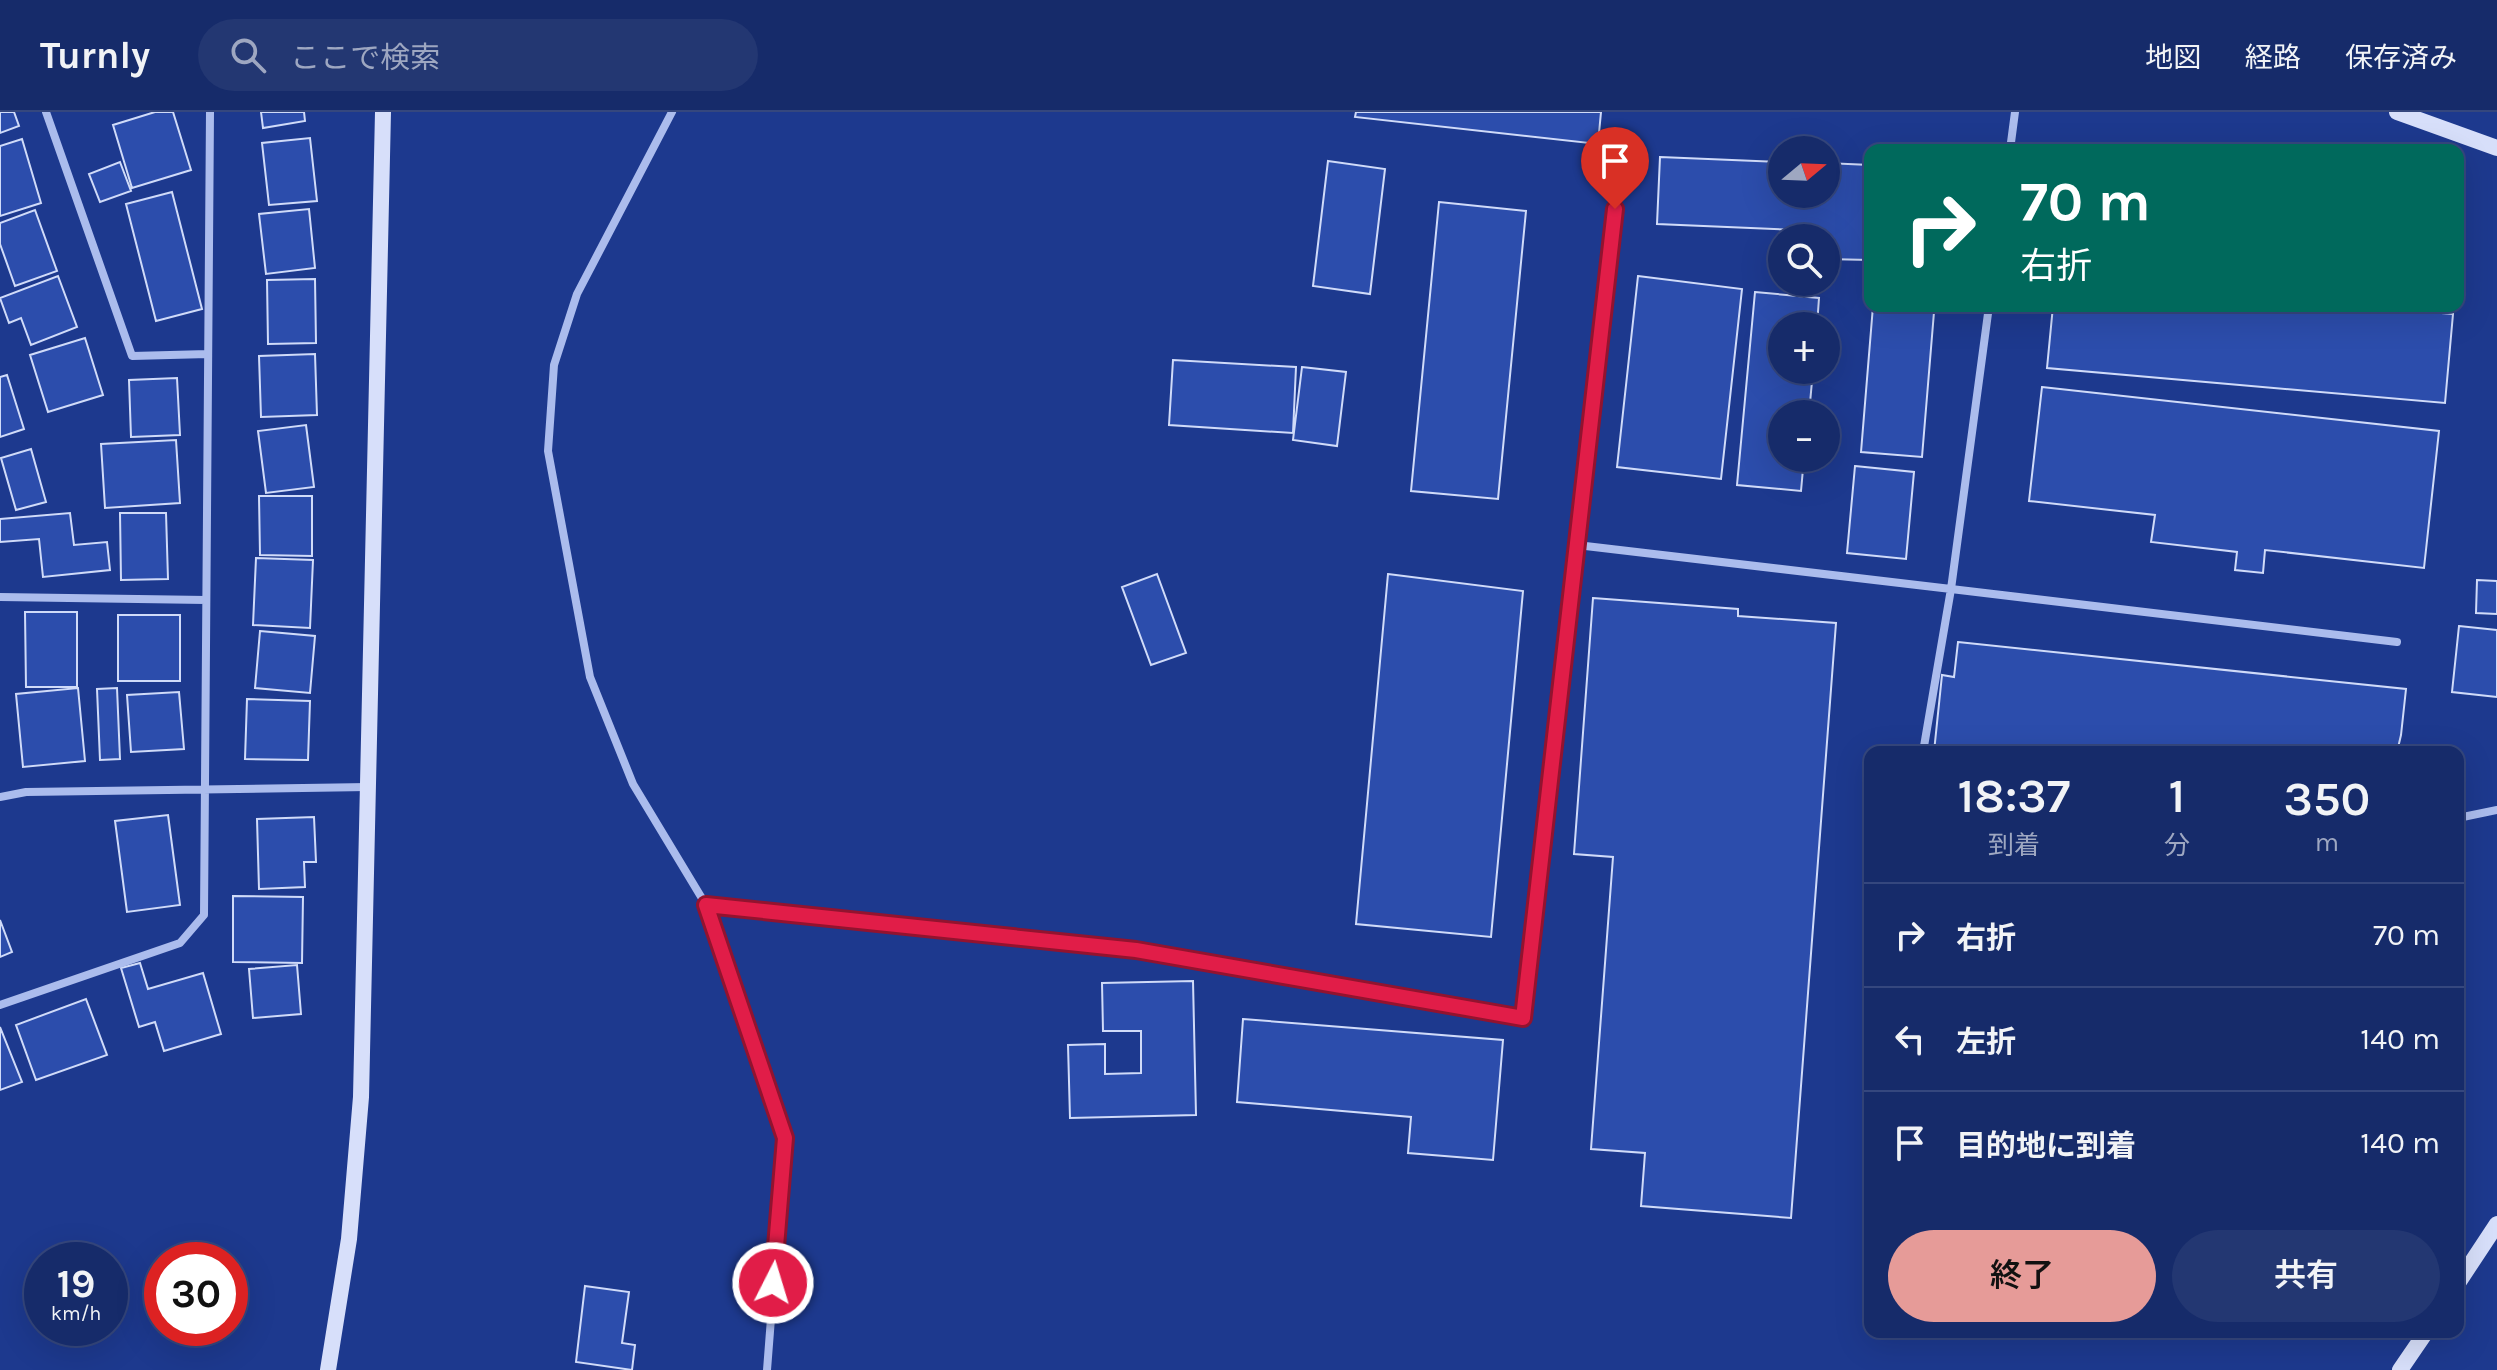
<!DOCTYPE html>
<html lang="ja">
<head>
<meta charset="utf-8">
<style>
	body { margin:0; font-family:Karla,"Noto Sans JP",sans-serif; background:#233772; color:#f1f3f6; height:100vh; display:flex; flex-direction:column; font-size:30px; white-space:nowrap }
	* { box-sizing:border-box; margin:0 }
	p { font-size:26px; color:#9ea7c1 }
	.icon { flex:none; width:44px; height:44px; fill:none; stroke:currentColor; stroke-width:2; stroke-linecap:round; stroke-linejoin:round }
	.map { position:relative; flex:1; overflow:hidden }
	.side { position:absolute; left:1864px; top:634px; width:600px; height:592px; display:flex; flex-direction:column; background:#162b6a; border-radius:16px; box-shadow:0 8px 32px #0002,0 0 0 2px #35477e }
	.side>* { flex:none }
	.banner { position:absolute; left:1864px; top:32px; width:600px; height:168px; border-radius:16px; box-shadow:0 8px 32px #0002,0 0 0 2px #35477e; background:#00695c; color:#fff; overflow:hidden }
	.needle { width:52px; rotate:71deg }
	.tools { position:absolute; left:1768px; top:24px; display:grid; gap:16px }
	.tools a { display:grid; place-items:center; width:72px; height:72px; border-radius:50%; background:#162b6a; box-shadow:0 8px 32px #0002,0 0 0 2px #35477e; font-size:40px }
	.speed { position:absolute; left:24px; top:1130px; display:flex; gap:16px; font-size:40px; font-weight:700; text-align:center }
	.speed>* { display:grid; place-content:center; width:104px; height:104px; border-radius:50%; background:#162b6a; box-shadow:0 8px 32px #0002,0 0 0 2px #35477e; line-height:1 }
	.speed small { font-size:20px; font-weight:400 }
	.speed .limit { border:12px solid #d22; background:#fff; color:#111 }
	.pin { position:absolute; display:grid; place-items:center; width:68px; height:68px; color:#fff; margin:-82px -34px; border-radius:50% 50% 50% 0; rotate:-45deg; box-shadow:0 0 8px #0007 }
	.pin .icon { rotate:45deg }
	.me { position:absolute; width:88px; margin:-44px; rotate:5deg; stroke-linejoin:round; filter:drop-shadow(0 0 6px #0008) }
	.turn { display:flex; align-items:center; gap:28px; height:168px; padding:0 24px; font-size:36px }
	.turn .icon { width:104px; height:104px; stroke-width:2.5 }
	.turn b { display:block; font-size:56px; line-height:68px }
	.eta { display:flex; justify-content:space-evenly; align-items:center; height:136px; text-align:center }
	.eta b { font-size:48px; font-weight:600; line-height:56px }
	.action { display:flex; gap:16px; margin-top:auto; padding:16px 24px }
	.action a { flex:1; height:92px; border-radius:48px; background:#e69b98; color:#111; font-size:32px; font-weight:600; line-height:92px; text-align:center }
	.action a+a { background:#233772; color:#f1f3f6 }
	ul { padding:0; list-style:none }
	li { display:flex; align-items:center; gap:24px; height:104px; padding:0 24px; border-top:2px solid #35477e }
	li div { flex:1 }
	li b { display:block; font-size:30px }
	li em { font-style:normal }
	header { display:flex; align-items:center; gap:48px; box-sizing:border-box; height:112px; padding:0 40px; background:#162b6a; border-bottom:2px solid #35477e }
	header strong { font-size:38px }
	nav { display:flex; gap:44px; margin-inline-start:auto; font-size:28px }
	.search { width:560px; height:72px; background:#233772; display:flex; align-items:center; gap:20px; box-sizing:border-box; padding:0 28px; border-radius:44px; color:#9ea7c1; font-size:30px }
	.map>svg:first-child { display:block }
	.building { fill:#2c4dac; stroke:#d0dbf9; stroke-width:2 }
	.lines { fill:none; stroke-linecap:round; stroke-linejoin:round }
	.street { stroke:#abbced; stroke-width:8 }
	.secondary { stroke:#d7dffa; stroke-width:16 }
	.route-casing { stroke:#92132f; stroke-width:20 }
	.route { stroke:#e11d48; stroke-width:14 }
</style>
</head>
<body>
<header>
<strong>Turnly</strong>
<div class="search"><svg class="icon" aria-label="search" viewBox="0 0 24 24"><circle cx="10" cy="10" r="6"/><path d="M15 15l6 6"/></svg>ここで検索</div>
<nav><a>地図</a><a>経路</a><a>保存済み</a></nav>
</header>
<div class="map">
<svg width="2497" height="1258" viewBox="0 0 2497 1258">
	<rect width="100%" height="100%" fill="#1d398e"/>
	<path class="building" d="M0,0h14l5,14 -19,7z
		M155,0h18l18,58 -59,18 -19,-63z
		M261,0h43l1,9 -42,7z
		M1356,0h245l-3,32 -243,-27z
		M310,26l7,63 -48,4 -7,-62z
		M22,27l19,64 -41,13v-70z
		M1660,45l122,5v32h44v-31l44,2v95l-44,-1v-21h-30l1,-8 -140,-6z
		M1328,49l57,8 -15,125 -57,-8z
		M120,50l11,29 -31,11 -11,-28z
		M172,80l30,117 -46,12 -30,-117z
		M1439,90l87,9 -28,288 -87,-8z
		M309,97l6,59 -49,6 -7,-60z
		M35,98l22,61 -42,15 -15,-42v-21z
		M58,164l19,51 -46,18 -10,-27 -12,5 -9,-25z
		M1638,164l104,13 -21,190 -104,-12z
		M315,167l1,64 -48,1 -1,-64z
		M1755,180l64,6 -2,28h-35v44h31l-4,44h-27v44h22l-3,33 -64,-6z
		M1873,194l61,6 -12,145 -61,-5z
		M2053,194h306l94,8 -8,89 -398,-35z
		M85,226l18,57 -55,17 -18,-57z
		M315,242l2,61 -56,2 -2,-61z
		M1173,248l123,7 -3,66 -124,-8z
		M1302,255l44,5 -9,74 -44,-6z
		M7,263l17,54 -24,8v-60z
		M177,266l3,57 -49,2 -2,-57z
		M2042,275l397,44 -15,137 -159,-18 -2,23 -28,-3 2,-18 -86,-10 4,-27 -126,-14z
		M306,313l8,62 -48,6 -8,-62z
		M176,328l4,63 -75,5 -4,-64z
		M31,337l15,53 -30,8 -15,-52z
		M1855,354l59,6 -8,87 -59,-6z
		M259,384h53v60l-52,-1z
		M70,401l4,32 33,-3 3,28 -67,7 -4,-38 -39,3v-23z
		M120,401h46l2,66 -47,1z
		M256,446l57,2 -3,68 -57,-3z
		M1157,462l29,79 -35,12 -29,-78z
		M1388,462l135,17 -32,346 -135,-13z
		M2477,468l20,1v33l-21,-1z
		M1593,486l145,11v7l98,7 -45,595 -150,-12 4,-53 -54,-4 22,-292 -39,-3z
		M25,500h52v75h-51z
		M118,503h62v66h-62z
		M2459,514l38,4v67l-45,-5z
		M260,519l55,5 -5,57 -55,-5z
		M1958,530l448,47 -5,46 -4,17h-463l8,-77 12,2z
		M78,576l7,73 -62,6 -7,-73z
		M117,576l3,71 -20,1 -3,-71z
		M179,580l5,57 -53,3 -4,-57z
		M247,587l63,2 -2,59 -63,-1z
		M168,703l12,90 -53,7 -12,-91z
		M314,705l2,45h-12l1,25 -46,2 -2,-70z
		M233,784l70,1 -1,66 -69,-1z
		M0,808l12,32 -12,5z
		M140,851l8,26 55,-16 18,61 -57,17 -9,-29 -16,5 -18,-59z
		M297,853l4,49 -48,4 -4,-49z
		M1193,869l3,134 -126,3 -2,-73 37,-1v30l36,-1v-42h-38l-1,-48z
		M86,887l21,56 -71,25 -20,-55z
		M1243,907l260,21 -10,120 -85,-7 3,-36 -174,-15z
		M0,915l22,55 -22,8z
		M585,1174l44,6 -7,51 13,2 -3,25 -56,-8z"/>
	<g class="lines">
		<path class="street" d="M46,0l86,244 76,-2
			M672,0l-95,182 -23,71 -6,86 42,226 43,107 73,121 79,233 -18,232
			M2010,38l5,-38
			M1989,194l-38,283 446,53
			M1577,433l374,44 -28,163
			M0,485l206,3
			M0,685l26,-5 342,-5
			M2458,706l39,-8
			M706,793l430,45 387,68 96,-840
			M0,893l180,-62 24,-28 6,-803"/>
		<path class="secondary" d="M2397,0l100,36
			M2458,1171l39,-59
			M328,1258l21,-131 12,-142 22,-985
			M2400,1258l26,-38"/>
	</g>
	<g class="lines">
		<g class="route-casing">
			<path id="route" d="M773,1171l12,-145 -79,-233 430,45 387,68 92,-809"/>
		</g>
		<use href="#route" class="route"/>
	</g>
</svg>
<div class="tools">
<a><svg class="needle" viewBox="-14 -14 28 28"><path d="M0-13l5 13h-10z" fill="#e53935"/><path d="M0 13l5-13h-10z" fill="#9ea7c1"/></svg></a>
<a><svg class="icon" aria-label="search" viewBox="0 0 24 24"><circle cx="10" cy="10" r="6"/><path d="M15 15l6 6"/></svg></a>
<a>+</a>
<a>−</a>
</div>
<div class="speed"><div>19<small>km/h</small></div><div class="limit">30</div></div>
<div class="pin" style="left:1615px;top:97px;background:#d93025"><svg class="icon" aria-label="arrive" viewBox="0 0 24 24"><path d="M6 21V4h12l-3 4 3 4H6"/></svg></div>
<svg class="me" style="left:773px;top:1171px" viewBox="-20 -20 40 40"><circle r="17" fill="#e11d48" stroke="#fff" stroke-width="3"/><path d="M0-11L8 9 0 5-8 9z" fill="#fff"/></svg>
<div class="banner">
<div class="turn"><svg class="icon" aria-label="right" viewBox="0 0 24 24"><path d="M7 20v-9h11M14 6l5 5-5 5"/></svg><div><b>70 m</b>右折</div></div>
</div>
<section class="side">
<div class="eta">
<div><b>18:37</b><p>到着</p></div>
<div><b>1</b><p>分</p></div>
<div><b>350</b><p>m</p></div>
</div>
<ul>
<li><svg class="icon" aria-label="right" viewBox="0 0 24 24"><path d="M7 20v-9h11M14 6l5 5-5 5"/></svg><div><b>右折</b></div><em>70 m</em></li>
<li><svg class="icon" aria-label="left" viewBox="0 0 24 24"><path d="M17 20v-9H6M10 6l-5 5 5 5"/></svg><div><b>左折</b></div><em>140 m</em></li>
<li><svg class="icon" aria-label="arrive" viewBox="0 0 24 24"><path d="M6 21V4h12l-3 4 3 4H6"/></svg><div><b>目的地に到着</b></div><em>140 m</em></li>
</ul>
<div class="action"><a>終了</a><a>共有</a></div>
</section>
</div>
</body>
</html>
